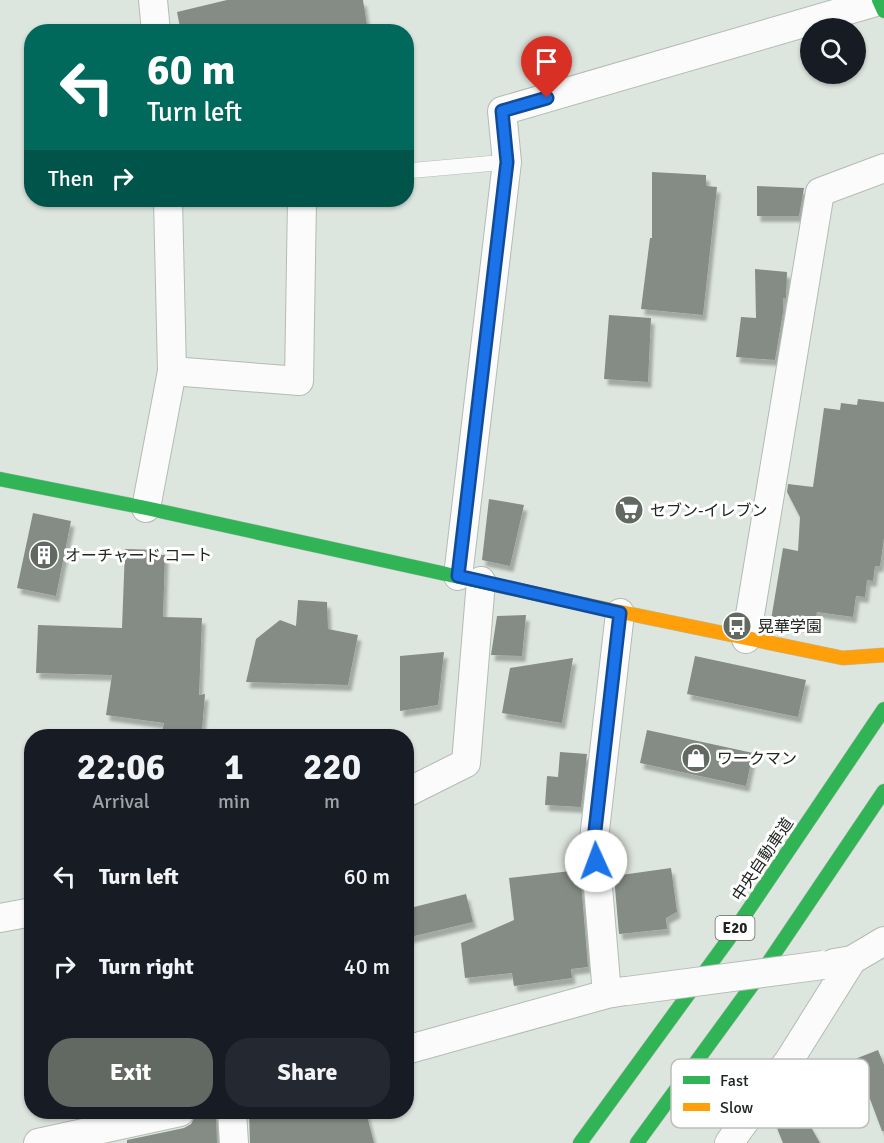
<!DOCTYPE html>
<html lang="en">
<head>
<meta charset="utf-8">
<style>
	body { margin:0; font-family:Signika,"Noto Sans JP",sans-serif; background:#242831; color:#f1f3f6; height:100vh; display:flex; flex-direction:column; font-size:22px; white-space:nowrap }
	* { box-sizing:border-box; margin:0 }
	p { font-size:20px; color:#9ea1a6 }
	.icon { flex:none; width:33px; height:33px; fill:none; stroke:currentColor; stroke-width:2; stroke-linecap:round; stroke-linejoin:round }
	.map { position:relative; flex:1; overflow:hidden }
	.sheet { position:absolute; left:24px; top:729px; width:390px; height:390px; display:flex; flex-direction:column; background:#171b24; border-radius:24px; box-shadow:0 2px 4px #0004 }
	.sheet>* { flex:none }
	.top-card { position:absolute; left:24px; top:24px; width:390px; height:183px; border-radius:24px; box-shadow:0 2px 4px #0004; background:#00695c; color:#fff; overflow:hidden }
	.fabs { position:absolute; left:800px; top:18px; display:grid; gap:12px }
	.fabs a { display:grid; place-items:center; width:66px; height:66px; border-radius:50%; background:#171b24; box-shadow:0 2px 4px #0004; font-size:30px }
	.pin { position:absolute; display:grid; place-items:center; width:51px; height:51px; color:#fff; margin:-62px -26px; border-radius:50% 50% 50% 0; rotate:-45deg; box-shadow:0 0 6px #0007 }
	.pin .icon { rotate:45deg }
	.me { position:absolute; width:66px; margin:-33px; rotate:358deg; stroke-linejoin:round; filter:drop-shadow(0 0 4px #0008) }
	.turn { display:flex; align-items:center; gap:21px; height:126px; padding:0 24px; font-size:27px }
	.turn .icon { width:78px; height:78px; stroke-width:2.5 }
	.turn b { display:block; font-size:42px; line-height:51px }
	.then { display:flex; align-items:center; height:57px; padding:0 24px; background:#0003; gap:12px; font-size:22px }
	.eta { display:flex; justify-content:space-evenly; align-items:center; height:102px; text-align:center }
	.eta b { font-size:36px; font-weight:700; line-height:42px }
	.cta { display:flex; gap:12px; margin-top:auto; padding:12px 24px }
	.cta a { flex:1; height:69px; border-radius:24px; background:#626963; color:#fff; font-size:24px; font-weight:700; line-height:69px; text-align:center }
	.cta a+a { background:#242831; color:#f1f3f6 }
	ul { padding:0; list-style:none }
	li { display:flex; align-items:center; gap:18px; height:90px; padding:0 24px }
	li div { flex:1 }
	li b { display:block; font-size:22px }
	li em { font-style:normal }
	.map>svg:first-child { display:block }
	.building { fill:#858b85; filter:url(#shadow) }
	.lines { fill:none; stroke-linecap:round; stroke-linejoin:round }
	.lane-casing { stroke:#b3bbb4; stroke-width:16 }
	.street-casing { stroke:#b3bbb4; stroke-width:30 }
	.fast-casing { stroke:#b3bbb4; stroke-width:15 }
	.slow-casing { stroke:#b3bbb4; stroke-width:15 }
	.lane { stroke:#fafbfa; stroke-width:15 }
	.street { stroke:#fafbfa; stroke-width:28 }
	.fast { stroke:#30b455; stroke-width:14 }
	.slow { stroke:#ff9f0a; stroke-width:14 }
	.street-bridge-casing { stroke:#b3bbb4; stroke-width:30; stroke-linecap:butt }
	.street-bridge { stroke:#fafbfa; stroke-width:28 }
	.route-casing { stroke:#114b97; stroke-width:15 }
	.route { stroke:#1a73e8; stroke-width:10 }
	.labels { text-anchor:middle; stroke-width:6; stroke-linejoin:round; paint-order:stroke }
	.shield { fill:#fff; stroke:#636764; stroke-width:1.5 }
	.shield-label { font-size:15px; font-weight:bold; fill:#202621 }
	.poi-label { font-size:16px; fill:#202621; stroke:#fff; text-anchor:start }
	.street-label { font-size:16px; fill:#202621; stroke:#fff }
	.key { fill:#fff; stroke:#bcbebc; stroke-width:1.5 }
	.key-label { font-size:16px; fill:#202621 }
</style>
</head>
<body>
<div class="map">
<svg width="884" height="1143" viewBox="0 0 884 1143">
	<defs>
		<filter id="shadow"><feDropShadow dx="3.5" dy="6" stdDeviation="1.5" flood-color="#0004"/></filter>
	</defs>
	<rect width="100%" height="100%" fill="#dde6de"/>
	<path class="building" d="M227,0h136l5,32h-58l-2,-8 -35,8h-92l-4,-20z
		M652,172l54,3v11l11,1 -14,128 -62,-6 9,-71h2z
		M757,186l47,2 -5,28h-42z
		M755,269l32,3 -1,26h-3v14l-8,48 -39,-3 5,-40 15,1z
		M609,315l42,3 -3,64 -44,-3z
		M858,399l26,3v136l-4,28h-5l-2,15 -6,-1 -2,17 -9,-1 -3,21 -36,-5 -3,16 -43,-8 12,-72 15,3 2,-34 -13,-25 1,-8 25,3 11,-79 16,2 1,-7 16,2z
		M489,499l35,6 -14,61 -28,-6z
		M33,513l38,8 -15,75 -39,-8z
		M125,549l35,1v5h5l-2,62 39,1 -3,77 6,-1 -3,36 -40,2 2,-9 -58,-8 6,-40 -76,-2 2,-48 84,3z
		M298,600l29,2 1,27 30,6 -10,50 -102,-3 10,-43 24,-19 16,6z
		M526,615l-4,41 -31,-1 6,-39z
		M444,652l-6,53 -38,6v-55z
		M695,656l111,24 -8,37 -111,-23z
		M573,658l-11,65 -60,-10 8,-45z
		M647,730l106,23 -7,33 -106,-23z
		M560,752l27,2 -6,53 -36,-2 2,-29 11,1z
		M671,868l6,44 -11,6 1,11 -48,5 -5,-58z
		M580,870l8,97 -17,2 1,9 -58,8 -2,-13 -47,5 -4,-35 53,-23 -5,-42z
		M466,894l7,28 -67,16v-29z
		M878,1050l6,15v66h-2l-27,-72z
		M789,1089l31,54h-37l-12,-30z
		M254,1112h112l8,31h-124l-1,-30z
		M216,1113l1,30h-90v-3l57,-12 7,-4 5,-10z"/>
	<g class="lines">
		<g class="lane-casing">
			<path id="lane" d="M406,171l101,-9"/>
		</g>
		<g class="street-casing">
			<path id="street" d="M153,0l3,32
				M172,371l127,10 3,-181
				M146,508l26,-137 -4,-171
				M458,576l49,-414 -5,-51 377,-110
				M746,639l74,-447 64,-24
				M406,793l60,-30 15,-182
				M0,918l32,-6
				M834,963l18,-3 32,-19
				M607,994l-13,-155 26,-226
				M406,1050l201,-56 18,-3
				M232,1112l2,31
				M38,1143l142,-31
				M729,1143l61,-84 62,-99"/>
		</g>
		<g class="fast-casing">
			<path id="fast" d="M879,0l5,11
				M0,479l146,29 441,97
				M580,1143l148,-203 156,-231
				M637,1143l127,-174 120,-178"/>
		</g>
		<g class="slow-casing">
			<path id="slow" d="M587,605l256,53 41,-3"/>
		</g>
		<use href="#lane" class="lane"/>
		<use href="#street" class="street"/>
		<use href="#fast" class="fast"/>
		<use href="#slow" class="slow"/>
		<g class="street-bridge-casing">
			<path id="street-bridge" d="M627,991l196,-26"/>
		</g>
		<use href="#street-bridge" class="street-bridge"/>
	</g>
	<g class="lines">
		<g class="route-casing">
			<path id="route" d="M547,98l-45,13 5,51 -49,414 162,37 -26,226 2,22"/>
		</g>
		<use href="#route" class="route"/>
	</g>
	<defs>
		<g id="supermarket-disc" transform="scale(1.5)"><circle r="9.5" fill="#626963" stroke="#fff"/><path d="M-6-5.5h2.5l.6 2H6L4.5 2H-2.5L-4.4-4H-6ZM-1.5 3.2a1.3 1.3 0 1 0 .1 0ZM3 3.2a1.3 1.3 0 1 0 .1 0Z" fill="#fff"/></g>
		<g id="building-disc" transform="scale(1.5)"><circle r="9.5" fill="#626963" stroke="#fff"/><path d="M-4-6H4V6H1V3H-1V6H-4ZM-2.5-4.3h1.7v1.8h-1.7ZM.8-4.3h1.7v1.8H.8ZM-2.5-1h1.7V.8h-1.7ZM.8-1h1.7V.8H.8Z" fill="#fff"/></g>
		<g id="bus-disc" transform="scale(1.5)"><circle r="9.5" fill="#626963" stroke="#fff"/><path d="M-5-6H5V4H4V6H2V4H-2V6H-4V4H-5ZM-3.5-4V0h7V-4ZM-3.5 1.2v1.5H-2V1.2ZM2 1.2v1.5H3.5V1.2Z" fill="#fff"/></g>
		<g id="shop-disc" transform="scale(1.5)"><circle r="9.5" fill="#626963" stroke="#fff"/><path d="M-5-2.5h2.3a2.7 3.5 0 0 1 5.4 0H5L5.5 6h-11ZM-1.5-2.5h3a1.5 2.3 0 0 0-3 0Z" fill="#fff"/></g>
	</defs>
	<g fill-rule="evenodd">
		<use href="#supermarket-disc" x="629" y="510"/>
		<use href="#building-disc" x="44" y="555"/>
		<use href="#bus-disc" x="737" y="626"/>
		<use href="#shop-disc" x="696" y="758"/>
	</g>
	<g class="labels">
		<rect class="shield" x="715.5" y="916" width="39" height="24" rx="4.5"/>
		<g class="shield-label">
			<text x="735" y="933">E20</text>
		</g>
		<g class="poi-label">
			<text x="650" y="516">セブン-イレブン</text>
			<text x="65" y="561">オーチャード コート</text>
			<text x="758" y="632">晃華学園</text>
			<text x="717" y="764">ワークマン</text>
		</g>
		<g class="street-label">
			<text transform="translate(762 859) rotate(-56)" y="6">中央自動車道</text>
		</g>
	</g>
	<rect x="671" y="1059" width="198" height="69" rx="9" class="key"/>
	<rect x="683" y="1076" width="27" height="8" fill="#30b455"/>
	<rect x="683" y="1103" width="27" height="8" fill="#ff9f0a"/>
	<g class="key-label">
		<text x="720" y="1086">Fast</text>
		<text x="720" y="1113">Slow</text>
	</g>
</svg>
<div class="fabs">
<a><svg class="icon" aria-label="search" viewBox="0 0 24 24"><circle cx="10" cy="10" r="6"/><path d="M15 15l6 6"/></svg></a>
</div>
<div class="pin" style="left:547px;top:98px;background:#d93025"><svg class="icon" aria-label="arrive" viewBox="0 0 24 24"><path d="M6 21V4h12l-3 4 3 4H6"/></svg></div>
<svg class="me" style="left:596px;top:861px" viewBox="-20 -20 40 40"><circle r="19" fill="#fff"/><path d="M0-13L10 11 0 6-10 11z" fill="#1a73e8"/></svg>
<div class="top-card">
<div class="turn"><svg class="icon" aria-label="left" viewBox="0 0 24 24"><path d="M17 20v-9H6M10 6l-5 5 5 5"/></svg><div><b>60 m</b>Turn left</div></div>
<div class="then">Then<svg class="icon" aria-label="right" viewBox="0 0 24 24"><path d="M7 20v-9h11M14 6l5 5-5 5"/></svg></div>
</div>
<section class="sheet">
<div class="eta">
<div><b>22:06</b><p>Arrival</p></div>
<div><b>1</b><p>min</p></div>
<div><b>220</b><p>m</p></div>
</div>
<ul>
<li><svg class="icon" aria-label="left" viewBox="0 0 24 24"><path d="M17 20v-9H6M10 6l-5 5 5 5"/></svg><div><b>Turn left</b></div><em>60 m</em></li>
<li><svg class="icon" aria-label="right" viewBox="0 0 24 24"><path d="M7 20v-9h11M14 6l5 5-5 5"/></svg><div><b>Turn right</b></div><em>40 m</em></li>
</ul>
<div class="cta"><a>Exit</a><a>Share</a></div>
</section>
</div>
</body>
</html>
